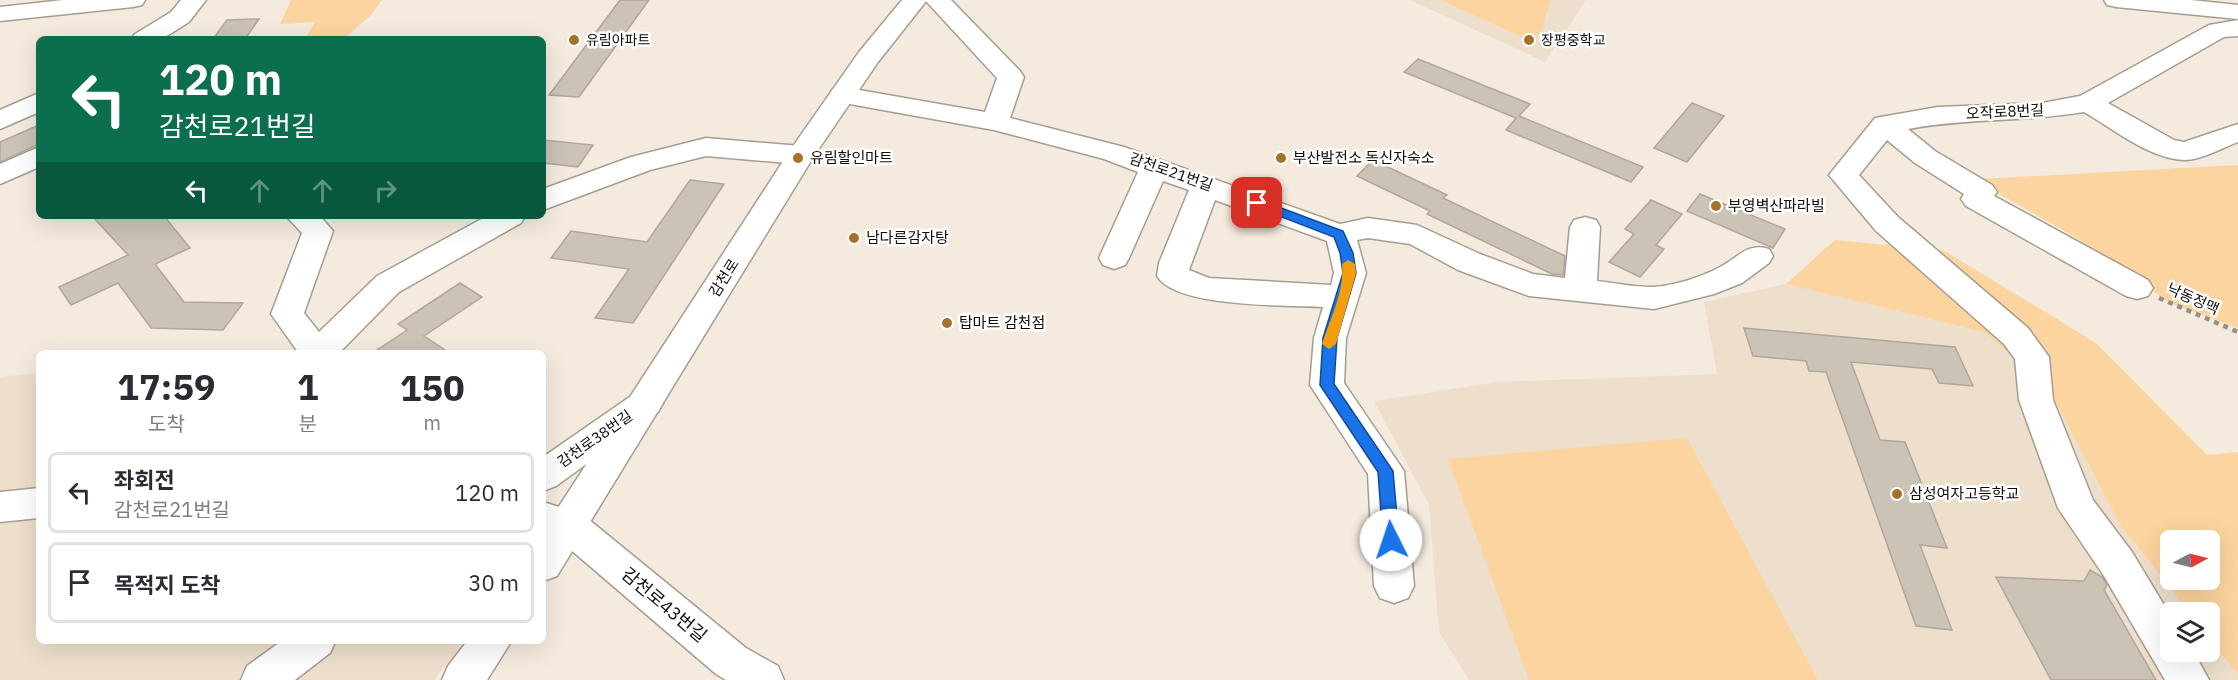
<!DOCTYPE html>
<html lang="ko">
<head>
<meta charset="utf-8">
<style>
	body { margin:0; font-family:"IBM Plex Sans","Noto Sans KR",sans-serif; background:#f2f2f3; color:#2b2b33; height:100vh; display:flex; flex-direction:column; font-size:22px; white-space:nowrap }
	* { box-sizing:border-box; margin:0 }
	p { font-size:20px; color:#7c7c81 }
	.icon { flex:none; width:33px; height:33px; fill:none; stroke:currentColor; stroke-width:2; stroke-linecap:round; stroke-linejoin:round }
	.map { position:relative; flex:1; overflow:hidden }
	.sheet { position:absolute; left:36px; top:350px; width:510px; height:294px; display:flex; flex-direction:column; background:#fff; border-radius:9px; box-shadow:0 6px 24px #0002 }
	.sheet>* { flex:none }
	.top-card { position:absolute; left:36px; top:36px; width:510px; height:183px; border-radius:9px; box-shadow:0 6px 24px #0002; background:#0b6e4f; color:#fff; overflow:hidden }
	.needle { width:39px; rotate:83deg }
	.fabs { position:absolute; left:2160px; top:530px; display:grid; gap:12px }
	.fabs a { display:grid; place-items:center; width:60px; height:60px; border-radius:9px; background:#fff; box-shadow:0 6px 24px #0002; font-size:30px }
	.pin { position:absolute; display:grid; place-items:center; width:51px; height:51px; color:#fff; margin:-26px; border-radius:12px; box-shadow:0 3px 9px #0006 }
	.me { position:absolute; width:66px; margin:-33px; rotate:356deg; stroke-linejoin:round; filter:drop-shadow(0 0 4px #0008) }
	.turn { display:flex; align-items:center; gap:21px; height:126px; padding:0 24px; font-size:27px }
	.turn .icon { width:78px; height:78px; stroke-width:2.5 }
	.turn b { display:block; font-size:42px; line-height:51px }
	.lanes { display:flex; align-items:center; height:57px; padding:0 24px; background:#0003; justify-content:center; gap:30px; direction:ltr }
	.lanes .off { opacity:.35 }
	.eta { display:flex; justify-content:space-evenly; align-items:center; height:102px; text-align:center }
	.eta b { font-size:36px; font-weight:800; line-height:42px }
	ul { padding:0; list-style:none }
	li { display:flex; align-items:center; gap:18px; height:81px; margin:0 12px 9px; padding:0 12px; border:3px solid #e1e1e2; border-radius:9px }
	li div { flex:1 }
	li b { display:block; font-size:22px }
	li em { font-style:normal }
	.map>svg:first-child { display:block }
	.built { fill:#eddfcc }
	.green { fill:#fcd49f; fill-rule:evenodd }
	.building { fill:#ccc3b7; stroke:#b0a79b; stroke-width:1.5 }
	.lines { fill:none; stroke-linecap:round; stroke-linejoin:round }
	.minor-casing { stroke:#a69d91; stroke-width:3 }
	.major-casing { stroke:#a69d91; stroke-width:3 }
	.path { stroke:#979087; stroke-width:4.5; stroke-dasharray:5 5; stroke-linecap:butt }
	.minor { fill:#fff; fill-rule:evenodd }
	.major { fill:#fff; fill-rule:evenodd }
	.route { fill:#1a73e8; stroke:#114b97; stroke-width:1.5 }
	.slow { fill:#f59e0b }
	.poi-dot { fill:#a37327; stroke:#fff; stroke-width:2 }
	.labels { text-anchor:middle; stroke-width:5; stroke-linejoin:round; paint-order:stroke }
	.far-poi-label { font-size:14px; fill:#100d09; stroke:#fff; text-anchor:start }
	.street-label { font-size:15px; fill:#100d09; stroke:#fff }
	.poi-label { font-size:15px; fill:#100d09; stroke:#fff; text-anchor:start }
	.near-street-label { font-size:18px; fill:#100d09; stroke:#fff }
</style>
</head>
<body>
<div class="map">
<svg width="2238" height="680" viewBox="0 0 2238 680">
	<rect width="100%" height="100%" fill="#f4eade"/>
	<path class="built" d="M1410,0h176l-41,62z
		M1786,284l198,48 64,56 73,138 68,86h-19v39h40v-12l28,36v5h-769l-30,-48 -10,-127 -55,-104 124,-19 219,-8 -13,-72z
		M39,373v267l425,1 -30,39h-434v-303z"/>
	<path class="green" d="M291,0h91l-11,15 -28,24h-38l10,-17 -35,2z
		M1441,0h109l-9,34 -15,5z
		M2238,165v163l-68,-25 -93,-65 -90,-51 -8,-8z
		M1835,240l108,10 153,93 111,112 31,-3v223l-28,-36v-27h-21l-68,-86 -73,-138 -64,-56 -198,-48zM2170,540h40v39h-40z
		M1687,438l131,242h-289l-81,-221z"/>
	<path class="building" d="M620,0h29l-70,97 -30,-2z
		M259,19l-14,20h-32l14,-19z
		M1418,59l112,45 -11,12 124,51 -12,15 -125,-52 10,-12 -112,-46z
		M1692,103l32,13 -37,46 -33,-14z
		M39,125v19l-39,18v-20z
		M543,140l50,5 -15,22 -35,-4z
		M1373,160l74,35 -4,3 122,58 -2,19 -11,-1 -125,-60 3,-3 -73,-35z
		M690,180l34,4 -91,139 -38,-5 34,-49 -78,-11 20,-27 76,11z
		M1700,194l85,35 -12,19 -86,-37z
		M1651,200l31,14 -26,31 8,4 -24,28 -31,-15 25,-28 -9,-5z
		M92,216h72l26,32 -35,16 29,38 59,1 -20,27 -72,-2 -33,-45 -47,22 -12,-18 69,-32z
		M460,283l22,14 -58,39 24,16h-74l33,-22 -9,-6z
		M1744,328l211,19 18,39 -34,-3 -7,-14 -81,-7 29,78 25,2 42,106 -27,-3 32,85 -36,-4 -90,-254 -17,-1 -3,-10 -53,-5z
		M2090,570l12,7 5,8 -3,5 52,90h-105l-55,-103 88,4z"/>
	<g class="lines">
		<g class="minor-casing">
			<path id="minor" d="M63,0h82l-3,5 -9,2 -133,14v-14z
				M181,0h25l-17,22 -27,17h-31l4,-5 36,-22z
				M925,0h26l69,71 4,6 -14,41 114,29 216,77 28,-6 49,7 63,29 53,20 32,4 5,-51 4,-7 11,-3 11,3 4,7 -3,54c18,2 37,6 55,6 21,-1 50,-10 68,-20 18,-9 27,-25 49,-18l4,7 -4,7 -27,20 -28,11 -60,15 -125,-13 -71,-26 -48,-26 -42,-6 -11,2 9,33 -20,65 -2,45 60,88 10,115 -6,12 -14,5 -14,-5 -6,-12 -6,-112 -58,-89 4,-47 9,-31c-36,-2 -147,1 -166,-31l2,-13 30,-73 -26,-9 -34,77 -4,7 -11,4 -11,-4 -4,-7 39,-86 -34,-13 -110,-29 -161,-29 -4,-6 4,-6 9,-2 143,25 12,-34zM1215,200l112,41 7,32 -3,12 -122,-7 -20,-8z
				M2104,0h87l47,5v14l-122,-12 -9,-2z
				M2238,20v16l-14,1 -116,66 66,37 10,2 54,-18v18c-16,6 -37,18 -53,18 -36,-1 -71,-31 -101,-48 -59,10 -118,6 -176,17l27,22 57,34 5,7 -3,4 154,84 5,8 -5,8 -11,3 -11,-3 -160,-90 -5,-7 3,-5 -49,-31 -28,-23 -28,35 39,42 130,111 21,29 4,43 40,100 39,52 38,63v36h23l16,29h-44l-61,-104 -46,-68 -39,-108 -4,-41 -11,-15 -128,-113 -47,-56 46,-57 63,-11 104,-4 38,-7 129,-71z
				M39,93v19l-39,17v-19z
				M706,138l95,8 10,3 4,6 -4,6 -10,3 -95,-8 -56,14 -107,40v-21l88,-32z
				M39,147v20l-39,17v-20z
				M286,216h34l13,15 -29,82 15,19 58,-56 110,-60h38l-4,7 -122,69 -59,60h-42l-27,-38 31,-81z
				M646,390l12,4 5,9 -5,9 -102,74 -13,5v-34l91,-63z
				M39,488v30l-39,4v-30z
				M543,502l39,12 164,134 32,18 6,14h-58l-10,-6 -159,-136 -14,-4z
				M283,640h53l-6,13 -35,27h-54l6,-14z"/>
		</g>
		<g class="major-casing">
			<path id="major" d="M902,0h25l-49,62 -64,94 -257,420 -14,5v-50l248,-382 68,-97z
				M468,640h44l-25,40h-45l6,-14z"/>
		</g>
		<path class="path" d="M2159,298l79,34"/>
		<use href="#minor" class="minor"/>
		<use href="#major" class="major"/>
	</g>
	<path class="route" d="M1257,199l86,32 10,22 3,20 -19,65 -3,46 59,87 6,69 -2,5h-12l-2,-5 -5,-68 -58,-87 3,-47 20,-65 -3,-20 -6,-16 -81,-31 -2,-3z"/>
	<path class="slow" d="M1348,260l7,4 1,9 -20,71 -7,5 -7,-5c8,-24 23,-54 20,-80z"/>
	<g class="poi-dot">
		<circle cx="574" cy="40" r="6"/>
		<circle cx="1529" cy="40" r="6"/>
		<circle cx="798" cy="158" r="6"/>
		<circle cx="1281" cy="158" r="6"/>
		<circle cx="1716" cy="206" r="6"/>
		<circle cx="854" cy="238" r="6"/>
		<circle cx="947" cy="323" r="6"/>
		<circle cx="1897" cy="494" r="6"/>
	</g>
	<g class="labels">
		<g class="far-poi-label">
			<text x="586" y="45">유림아파트</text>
			<text x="1541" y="45">장평중학교</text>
		</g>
		<g class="street-label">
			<text transform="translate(2005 112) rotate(-3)" y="5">오작로8번길</text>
			<text transform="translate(1171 172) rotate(19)" y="5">감천로21번길</text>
			<text transform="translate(724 278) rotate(-58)" y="5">감천로</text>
			<text transform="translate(2193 299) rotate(24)" y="5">낙동정맥</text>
			<text transform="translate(595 439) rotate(-35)" y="5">감천로38번길</text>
		</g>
		<g class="poi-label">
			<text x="810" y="163">유림할인마트</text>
			<text x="1293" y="163">부산발전소 독신자숙소</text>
			<text x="1728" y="211">부영벽산파라빌</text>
			<text x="866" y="243">남다른감자탕</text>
			<text x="959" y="328">탑마트 감천점</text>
			<text x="1909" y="499">삼성여자고등학교</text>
		</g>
		<g class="near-street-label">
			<text transform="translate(664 605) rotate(40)" y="6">감천로43번길</text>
		</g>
	</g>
</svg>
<div class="fabs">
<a><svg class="needle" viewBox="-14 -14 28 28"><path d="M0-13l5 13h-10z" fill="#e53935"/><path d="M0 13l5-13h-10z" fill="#7c7c81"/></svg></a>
<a><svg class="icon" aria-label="layers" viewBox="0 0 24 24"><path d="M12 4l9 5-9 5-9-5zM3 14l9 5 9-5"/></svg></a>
</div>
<div class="pin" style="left:1257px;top:203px;background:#d93025"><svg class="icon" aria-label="arrive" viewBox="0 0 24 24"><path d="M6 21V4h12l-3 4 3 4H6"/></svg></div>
<svg class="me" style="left:1391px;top:540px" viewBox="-20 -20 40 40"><circle r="19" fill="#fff"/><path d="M0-13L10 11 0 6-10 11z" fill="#1a73e8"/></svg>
<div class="top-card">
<div class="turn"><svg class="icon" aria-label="left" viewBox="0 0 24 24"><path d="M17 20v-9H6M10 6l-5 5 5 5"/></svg><div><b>120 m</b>감천로21번길</div></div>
<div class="lanes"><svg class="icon" aria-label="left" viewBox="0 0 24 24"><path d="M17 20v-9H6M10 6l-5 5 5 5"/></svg><svg class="icon off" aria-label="ahead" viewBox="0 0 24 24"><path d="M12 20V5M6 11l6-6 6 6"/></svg><svg class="icon off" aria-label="ahead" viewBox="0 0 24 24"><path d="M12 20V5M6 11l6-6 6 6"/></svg><svg class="icon off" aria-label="right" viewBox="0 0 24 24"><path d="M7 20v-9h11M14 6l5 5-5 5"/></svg></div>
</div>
<section class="sheet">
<div class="eta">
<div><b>17:59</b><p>도착</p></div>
<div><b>1</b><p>분</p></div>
<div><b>150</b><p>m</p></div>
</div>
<ul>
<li><svg class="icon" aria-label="left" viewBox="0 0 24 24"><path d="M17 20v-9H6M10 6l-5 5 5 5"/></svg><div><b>좌회전</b><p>감천로21번길</p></div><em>120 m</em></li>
<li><svg class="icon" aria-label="arrive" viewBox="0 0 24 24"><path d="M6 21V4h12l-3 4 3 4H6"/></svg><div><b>목적지 도착</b></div><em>30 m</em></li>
</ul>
</section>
</div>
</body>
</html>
